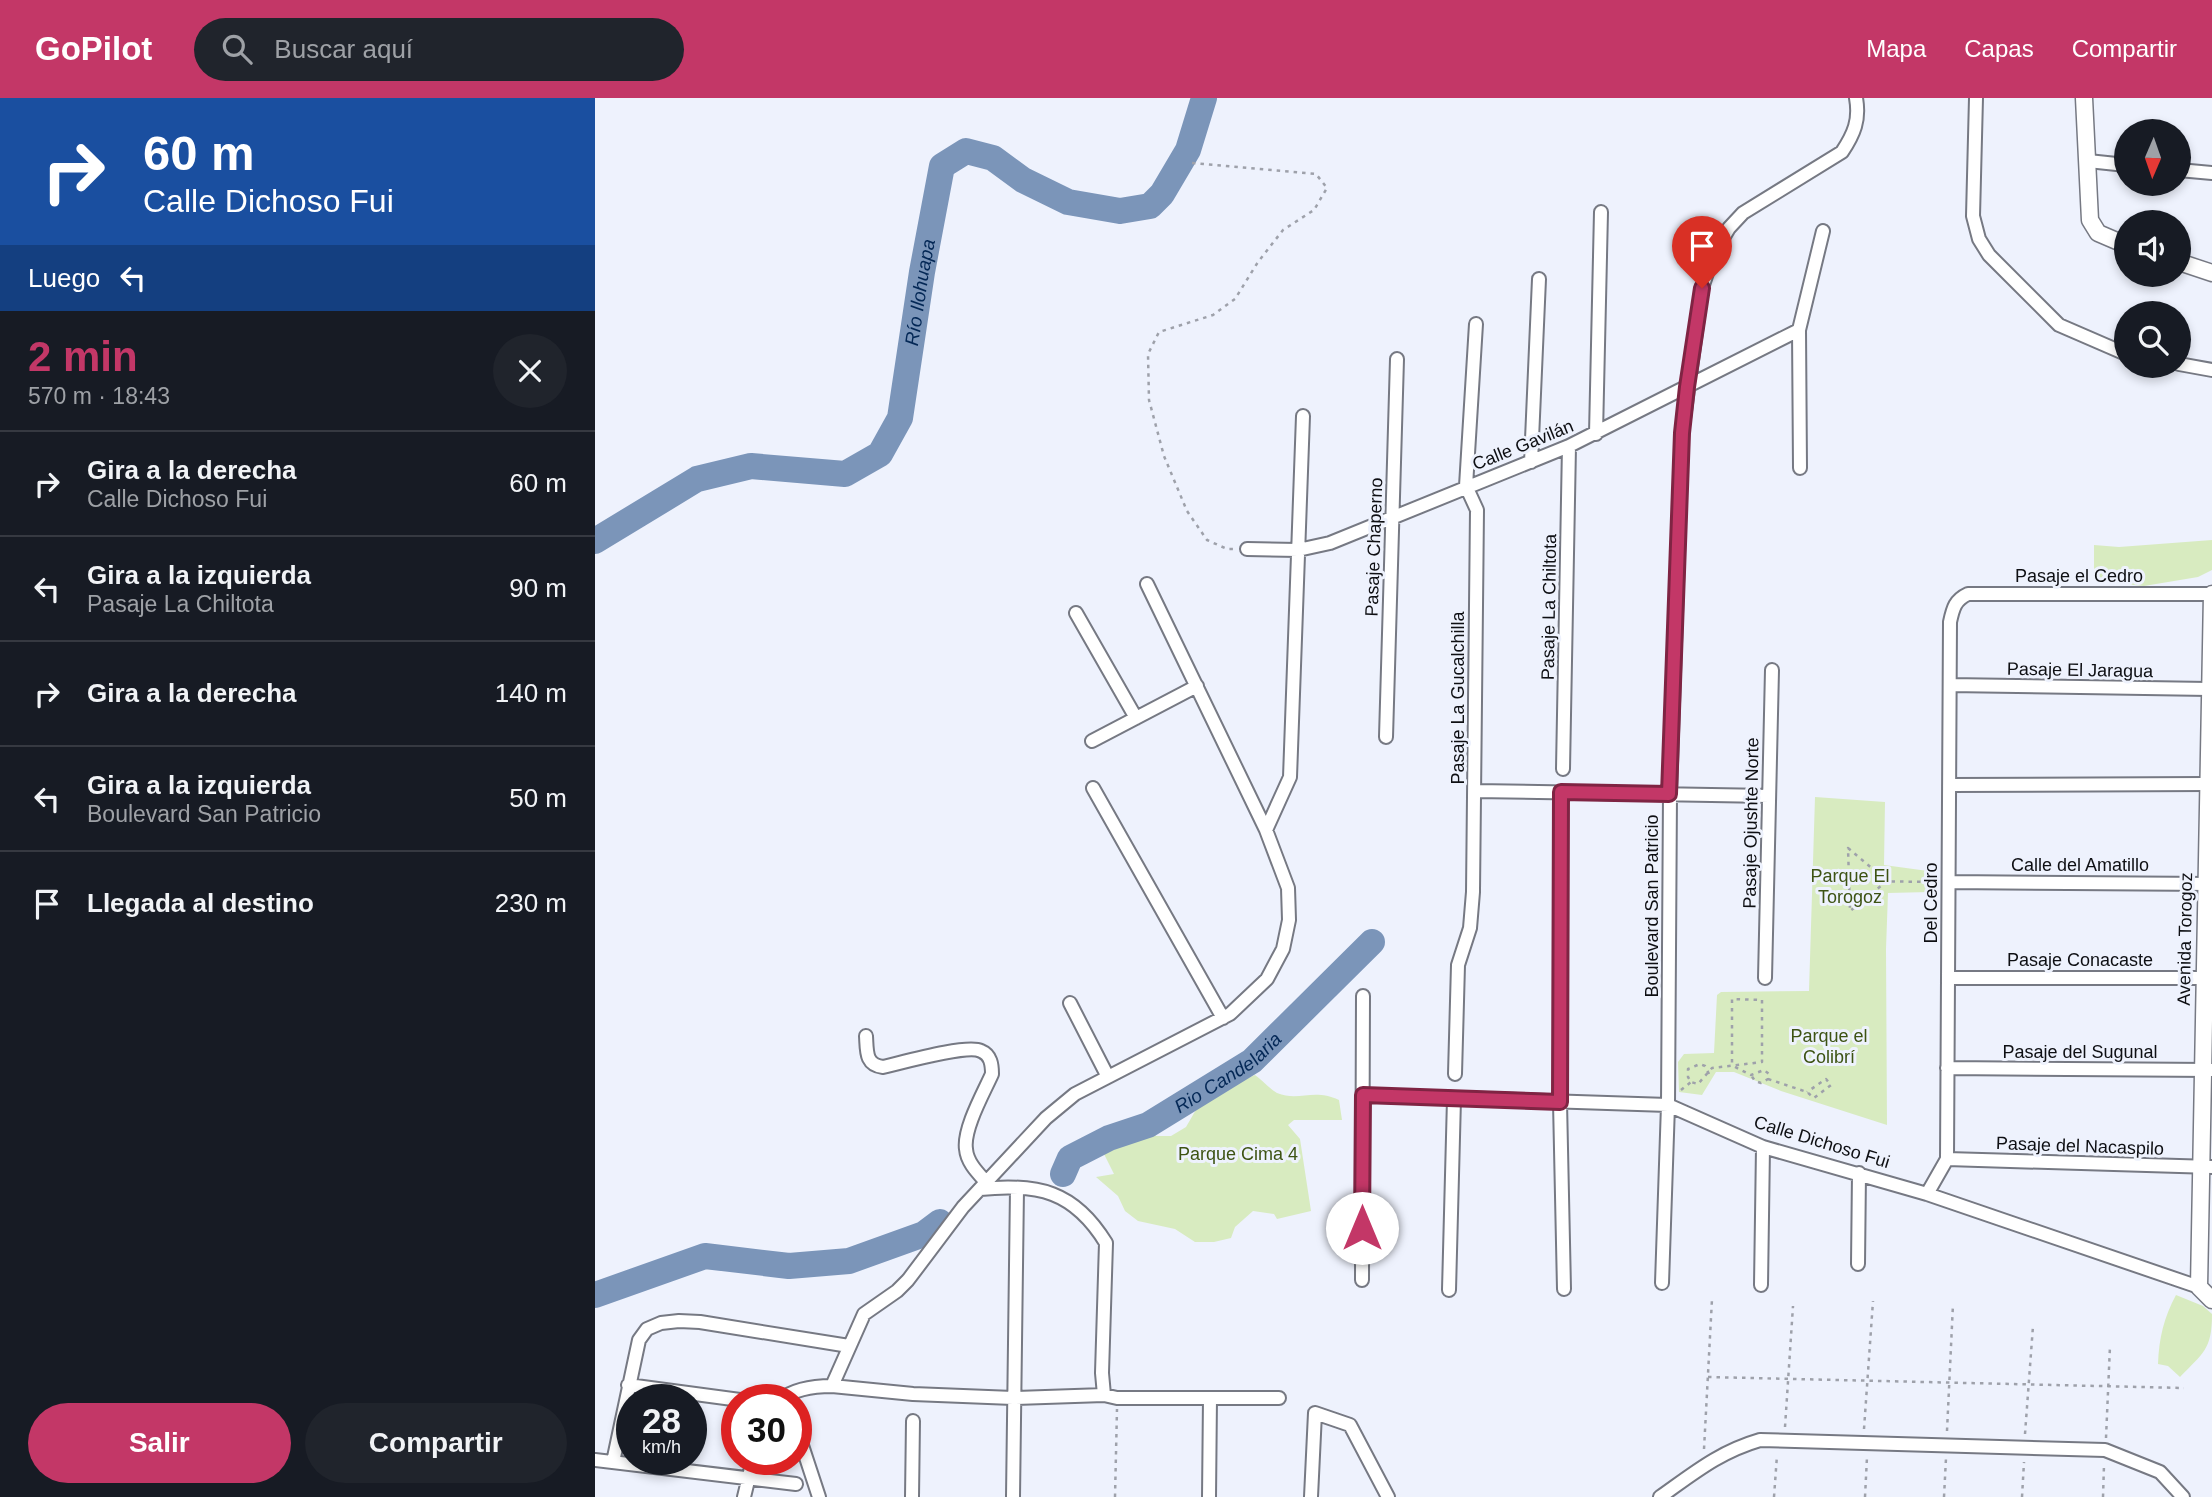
<!DOCTYPE html>
<html lang="es">
<head>
<meta charset="utf-8">
<style>
	body { margin:0; font-family:Helvetica,sans-serif; background:#20242c; color:#f1f3f6; height:100vh; display:flex; flex-direction:column; font-size:26px; white-space:nowrap }
	* { box-sizing:border-box; margin:0 }
	p { font-size:23px; color:#9ea1a6 }
	.icon { flex:none; width:38px; height:38px; fill:none; stroke:currentColor; stroke-width:2; stroke-linecap:round; stroke-linejoin:round }
	.map { position:relative; flex:1; overflow:hidden }
	.side { display:flex; flex-direction:column; background:#171b24; width:595px }
	.side>* { flex:none }
	.guide { background:#1a4fa0; color:#fff; overflow:hidden }
	.needle { width:46px; rotate:182deg }
	.buttons { position:absolute; left:1519px; top:21px; display:grid; gap:14px }
	.buttons a { display:grid; place-items:center; width:77px; height:77px; border-radius:50%; background:#171b24; box-shadow:0 4px 10px #0003; font-size:35px }
	.speed { position:absolute; left:21px; top:1286px; display:flex; gap:14px; font-size:35px; font-weight:700; text-align:center }
	.speed>* { display:grid; place-content:center; width:91px; height:91px; border-radius:50%; background:#171b24; box-shadow:0 4px 10px #0003; line-height:1 }
	.speed small { font-size:18px; font-weight:400 }
	.speed .limit { border:10px solid #d22; background:#fff; color:#111 }
	.pin { position:absolute; display:grid; place-items:center; width:60px; height:60px; color:#fff; margin:-72px -30px; border-radius:50% 50% 50% 0; rotate:-45deg; box-shadow:0 0 7px #0007 }
	.pin .icon { rotate:45deg }
	.me { position:absolute; width:77px; margin:-38px; rotate:0deg; stroke-linejoin:round; filter:drop-shadow(0 0 5px #0008) }
	.turn { display:flex; align-items:center; gap:24px; height:147px; padding:0 28px; font-size:32px }
	.turn .icon { width:91px; height:91px; stroke-width:2.5 }
	.turn b { display:block; font-size:49px; line-height:60px }
	.then { display:flex; align-items:center; height:66px; padding:0 28px; background:#0003; gap:14px; font-size:26px }
	.round { display:grid; place-items:center; flex:none; width:74px; height:74px; border-radius:37px; background:#20242c }
	.headline { display:flex; align-items:center; justify-content:space-between; height:119px; padding:0 28px }
	h1 { font-size:42px; font-weight:700; line-height:52px; color:#c33767 }
	.button { display:flex; gap:14px; margin-top:auto; padding:14px 28px }
	.button a { flex:1; height:80px; border-radius:42px; background:#c33767; color:#fff; font-size:28px; font-weight:700; line-height:80px; text-align:center }
	.button a+a { background:#20242c; color:#f1f3f6 }
	ul { padding:0; list-style:none }
	li { display:flex; align-items:center; gap:21px; height:105px; padding:0 28px; border-top:2px solid #363941 }
	li div { flex:1 }
	li b { display:block; font-size:26px }
	li em { font-style:normal }
	header { display:flex; align-items:center; gap:42px; box-sizing:border-box; height:98px; padding:0 35px; background:#c33767; color:#fff }
	header strong { font-size:33px }
	nav { display:flex; gap:38px; margin-inline-start:auto; font-size:24px }
	.search { width:490px; height:63px; background:#20242c; display:flex; align-items:center; gap:18px; box-sizing:border-box; padding:0 24px; border-radius:38px; color:#9ea1a6; font-size:26px }
	main { display:flex; flex:1; min-height:0 }
	.map>svg:first-child { display:block }
	.green { fill:#d8ebc0 }
	.lines { fill:none; stroke-linecap:round; stroke-linejoin:round }
	.river { stroke:#7b95b9; stroke-width:26 }
	.minor-casing { stroke:#767983; stroke-width:16 }
	.tertiary-casing { stroke:#767983; stroke-width:19 }
	.path { stroke:#9ea1aa; stroke-width:2.5; stroke-dasharray:3.5 5; stroke-linecap:butt }
	.minor { stroke:#fff; stroke-width:12 }
	.tertiary { stroke:#fff; stroke-width:16 }
	.route-casing { stroke:#7f2443; stroke-width:18 }
	.route { stroke:#c33767; stroke-width:12 }
	.labels { text-anchor:middle; stroke-width:6; stroke-linejoin:round; paint-order:stroke }
	.street-label { font-size:18px; fill:#0e0f13; stroke:#eef2fd }
	.park-label { font-size:18px; fill:#3d5313; stroke:#eef2fd }
	.water-label { font-size:19px; font-style:italic; fill:#042856; stroke:#eef2fd }
</style>
</head>
<body>
<header>
<strong>GoPilot</strong>
<div class="search"><svg class="icon" aria-label="search" viewBox="0 0 24 24"><circle cx="10" cy="10" r="6"/><path d="M15 15l6 6"/></svg>Buscar aquí</div>
<nav><a>Mapa</a><a>Capas</a><a>Compartir</a></nav>
</header>
<main>
<section class="side">
<div class="guide">
<div class="turn"><svg class="icon" aria-label="right" viewBox="0 0 24 24"><path d="M7 20v-9h11M14 6l5 5-5 5"/></svg><div><b>60 m</b>Calle Dichoso Fui</div></div>
<div class="then">Luego<svg class="icon" aria-label="left" viewBox="0 0 24 24"><path d="M17 20v-9H6M10 6l-5 5 5 5"/></svg></div>
</div>
<div class="headline"><div><h1>2 min</h1><p>570 m · 18:43</p></div><a class="round"><svg class="icon" aria-label="close" viewBox="0 0 24 24"><path d="M6 6l12 12M18 6L6 18"/></svg></a></div>
<ul>
<li><svg class="icon" aria-label="right" viewBox="0 0 24 24"><path d="M7 20v-9h11M14 6l5 5-5 5"/></svg><div><b>Gira a la derecha</b><p>Calle Dichoso Fui</p></div><em>60 m</em></li>
<li><svg class="icon" aria-label="left" viewBox="0 0 24 24"><path d="M17 20v-9H6M10 6l-5 5 5 5"/></svg><div><b>Gira a la izquierda</b><p>Pasaje La Chiltota</p></div><em>90 m</em></li>
<li><svg class="icon" aria-label="right" viewBox="0 0 24 24"><path d="M7 20v-9h11M14 6l5 5-5 5"/></svg><div><b>Gira a la derecha</b></div><em>140 m</em></li>
<li><svg class="icon" aria-label="left" viewBox="0 0 24 24"><path d="M17 20v-9H6M10 6l-5 5 5 5"/></svg><div><b>Gira a la izquierda</b><p>Boulevard San Patricio</p></div><em>50 m</em></li>
<li><svg class="icon" aria-label="arrive" viewBox="0 0 24 24"><path d="M6 21V4h12l-3 4 3 4H6"/></svg><div><b>Llegada al destino</b></div><em>230 m</em></li>
</ul>
<div class="button"><a>Salir</a><a>Compartir</a></div>
</section>
<div class="map">
<svg width="1617" height="1399" viewBox="0 0 1617 1399">
	<rect width="100%" height="100%" fill="#eef2fd"/>
	<path class="green" d="M1617,442v30l-14,7 -54,9 -50,-5v-36l25,2z
		M1220,699l70,5 -1,63 44,6 2,21 -42,1 -2,56 1,176 -106,-34 -47,-19h-18l-14,23 -23,-3 -1,-30 6,-8 30,-1 3,-58 4,-3 88,-1z
		M660,977c7,5 15,14 22,18 22,9 36,-5 62,7l3,20h-48l-6,5 12,14 11,72 -34,8 -3,-5 -21,-3 -18,16 -4,11 -17,4h-19l-20,-13 -37,-8 -13,-10 -7,-15 -22,-19 18,-3 -16,-32 24,-9 3,7 23,-15 8,11h15l15,-9 11,-19 24,-18z
		M1581,1197l27,11 9,8c0,36 -9,39 -32,63l-12,-11 -10,-2c1,-26 6,-47 18,-69z"/>
	<g class="lines">
		<g class="river">
			<path id="s1" d="M0,443l102,-62 54,-13 94,8 35,-20 20,-36 22,-146 20,-106 24,-15 27,7 30,22 45,22 52,9 30,-5 12,-12 26,-44 16,-52"/>
			<path id="s2" d="M468,1076l7,-16 39,-20 39,-13 104,-64 120,-119"/>
			<path d="M0,1197l110,-39 84,10 60,-5 75,-27 16,-12"/>
		</g>
		<g class="minor-casing">
			<path id="minor" d="M1381,0l-3,118 6,23 10,16 70,70 67,29
				M1493,63l38,4
				M1584,72l33,3
				M1584,266l33,6
				M1001,336l5,-222
				M936,364l8,-183
				M1205,370l-1,-138 24,-99
				M652,451l51,1 32,-7 239,-97 230,-116
				M481,515l60,105
				M1355,587l259,4
				M791,639l11,-378
				M497,643l105,-55
				M968,671l6,-323
				M1354,687l258,-1
				M498,690l130,230
				M880,693l294,5
				M966,694l-1,310 4,187
				M671,732l24,-53 13,-361
				M1354,784l263,2
				M1170,880l7,-308
				M1353,880h264
				M475,905l38,74
				M271,938c1,15 -1,29 17,31 18,-4 84,-23 98,-16 10,4 11,14 11,23 -8,18 -29,55 -26,75 1,13 11,23 20,33
				M1352,970l265,2
				M860,976l3,-109 12,-37 3,-36 4,-382 -11,-24 10,-162
				M768,997l305,10 95,42 164,47 272,93
				M1352,1061l265,8
				M385,1091c58,-6 94,2 126,54l-4,130 2,22
				M1332,1096l20,-35 3,-537c3,-14 5,-22 18,-28h243
				M1263,1166l1,-91
				M767,1182l1,-284
				M1067,1185l6,-178 2,-311 12,-361 20,-145 11,-33 16,-27 14,-15 99,-61c12,-18 18,-32 14,-54
				M1166,1187l2,-138
				M854,1192l5,-191
				M33,1287l112,15
				M237,1288l81,8 100,4 91,-3 13,3h162
				M185,1302c14,-11 34,-14 52,-14l32,-72 33,-23 11,-11 55,-73 83,-89 29,-24 155,-80 37,-35 16,-30 6,-29 -1,-32 -22,-58 -119,-246
				M201,1329l23,70
				M0,1362l201,24
				M18,1364l26,-122 8,-11 14,-6 18,-2 21,1 149,24
				M149,1399l9,-37
				M317,1399l1,-76
				M418,1399l4,-308
				M614,1399l1,-99
				M716,1399l4,-84 35,12 38,72
				M1065,1399c34,-24 59,-45 100,-57l345,10 55,22 23,25"/>
		</g>
		<g class="tertiary-casing">
			<path id="tertiary" d="M1489,0l6,122 8,13 28,12
				M1584,164l33,11
				M1617,496l-13,693 13,13"/>
		</g>
		<path class="path" d="M597,65l124,11 11,14 -13,22 -31,20 -25,32 -23,37 -22,16 -54,17 -11,22 1,46 15,56 23,55 20,29 20,9h7
			M1253,750l39,33 -37,30z
			M1254,783l88,1
			M1140,969l16,8 13,-5 5,4 -1,5 -7,4 -6,-2 -4,-6
			M1114,976l-4,-8 -5,-2 -12,5v8l3,5 7,2 14,-16 50,-6v-62l-30,-1v67
			M1173,981l39,13 7,6 17,-13 -5,-6 -19,13
			M1086,992l10,-8
			M1113,1279l476,11
			M1190,1329l8,-121
			M1269,1331l9,-128
			M1352,1333l6,-127
			M1430,1336l8,-108
			M1511,1340l4,-92
			M1109,1351l8,-150
			M520,1399l2,-88
			M1179,1399l3,-42
			M1270,1399l2,-40
			M1349,1399l2,-39
			M1427,1399l2,-35
			M1508,1399l1,-32"/>
		<use href="#minor" class="minor"/>
		<use href="#tertiary" class="tertiary"/>
	</g>
	<g class="lines">
		<g class="route-casing">
			<path id="route" d="M767,1130l1,-133 197,7 1,-310 108,2 13,-361 5,-46 15,-99"/>
		</g>
		<use href="#route" class="route"/>
	</g>
	<g class="labels">
		<g class="street-label">
			<text transform="translate(928 347) rotate(-22)" y="6">Calle Gavilán</text>
			<text transform="translate(779 449) rotate(-88)" y="6">Pasaje Chaperno</text>
			<text x="1484" y="484">Pasaje el Cedro</text>
			<text transform="translate(954 509) rotate(-89)" y="6">Pasaje La Chiltota</text>
			<text transform="translate(1485 572) rotate(1)" y="6">Pasaje El Jaragua</text>
			<text transform="translate(863 600) rotate(-90)" y="6">Pasaje La Gucalchilla</text>
			<text transform="translate(1156 725) rotate(-89)" y="6">Pasaje Ojushte Norte</text>
			<text x="1485" y="773">Calle del Amatillo</text>
			<text transform="translate(1336 805) rotate(-90)" y="6">Del Cedro</text>
			<text transform="translate(1057 808) rotate(-90)" y="6">Boulevard San Patricio</text>
			<text transform="translate(1590 841) rotate(-89)" y="6">Avenida Torogoz</text>
			<text x="1485" y="868">Pasaje Conacaste</text>
			<text x="1485" y="960">Pasaje del Sugunal</text>
			<text transform="translate(1227 1044) rotate(17)" y="6">Calle Dichoso Fui</text>
			<text transform="translate(1485 1048) rotate(2)" y="6">Pasaje del Nacaspilo</text>
		</g>
		<g class="park-label">
			<text x="1255" y="784">Parque El<tspan x="1255" dy="21">Torogoz</tspan></text>
			<text x="1234" y="944">Parque el<tspan x="1234" dy="21">Colibrí</tspan></text>
			<text x="643" y="1062">Parque Cima 4</text>
		</g>
		<g class="water-label">
			<text dy="7" stroke="none"><textPath href="#s1" startOffset="478">Río Ilohuapa</textPath></text>
			<text dy="7" stroke="none"><textPath href="#s2" startOffset="198">Rio Candelaria</textPath></text>
		</g>
	</g>
</svg>
<div class="buttons">
<a><svg class="needle" viewBox="-14 -14 28 28"><path d="M0-13l5 13h-10z" fill="#e53935"/><path d="M0 13l5-13h-10z" fill="#9ea1a6"/></svg></a>
<a><svg class="icon" aria-label="sound" viewBox="0 0 24 24"><path d="M4 9h4l5-4v14l-5-4H4zM17 9q2 3 0 6"/></svg></a>
<a><svg class="icon" aria-label="search" viewBox="0 0 24 24"><circle cx="10" cy="10" r="6"/><path d="M15 15l6 6"/></svg></a>
</div>
<div class="speed"><div>28<small>km/h</small></div><div class="limit">30</div></div>
<div class="pin" style="left:1107px;top:190px;background:#d93025"><svg class="icon" aria-label="arrive" viewBox="0 0 24 24"><path d="M6 21V4h12l-3 4 3 4H6"/></svg></div>
<svg class="me" style="left:767px;top:1130px" viewBox="-20 -20 40 40"><circle r="19" fill="#fff"/><path d="M0-13L10 11 0 6-10 11z" fill="#c33767"/></svg>
</div>
</main>
</body>
</html>
